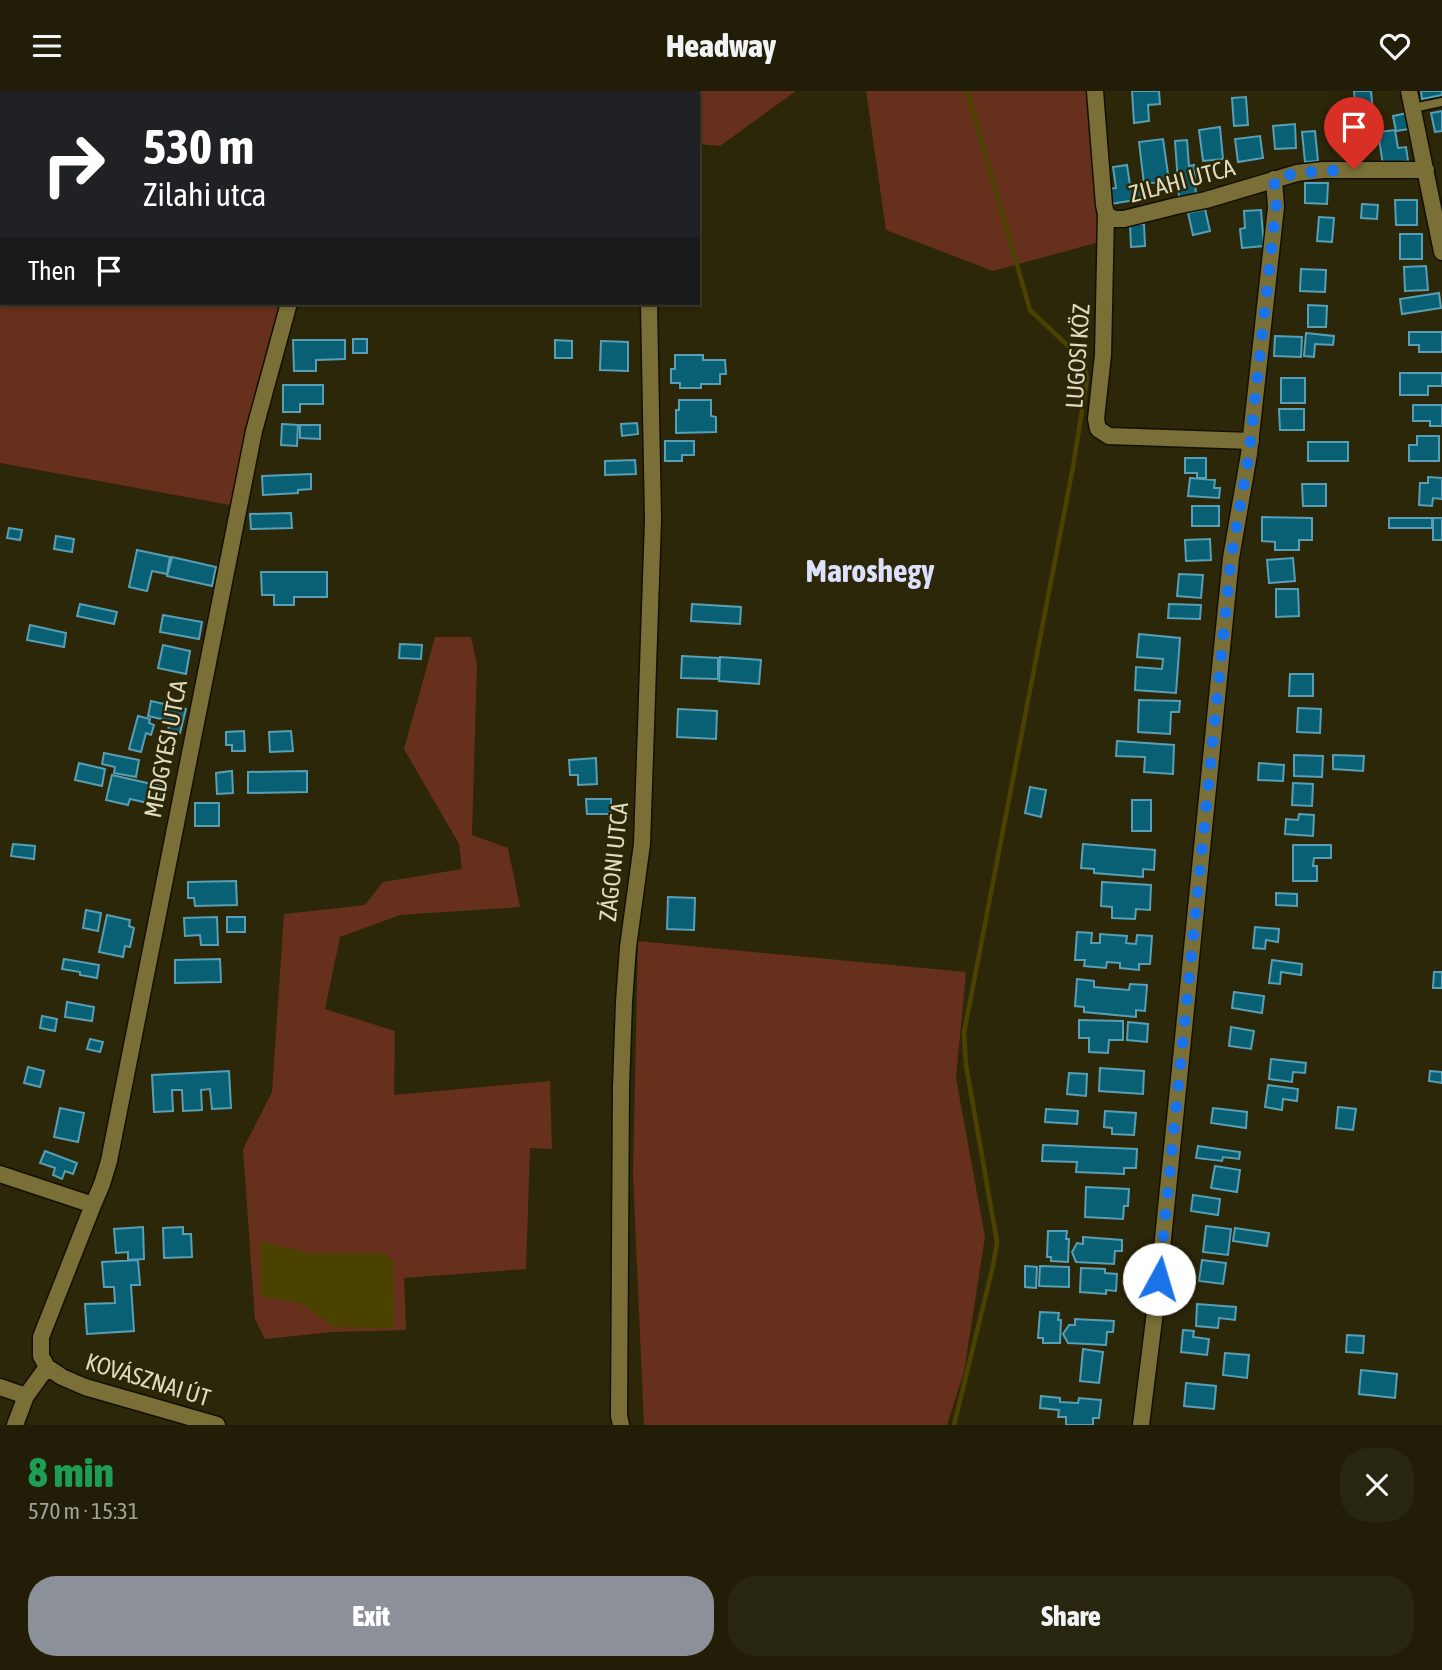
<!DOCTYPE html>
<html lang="en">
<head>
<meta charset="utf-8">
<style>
	body { margin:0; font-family:"Asap Condensed",sans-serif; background:#292610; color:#f1f3f6; height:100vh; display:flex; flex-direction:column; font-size:26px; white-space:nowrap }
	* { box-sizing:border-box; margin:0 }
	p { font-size:23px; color:#a2a29b }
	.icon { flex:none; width:38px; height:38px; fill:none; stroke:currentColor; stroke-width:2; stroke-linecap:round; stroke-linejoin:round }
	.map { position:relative; height:1334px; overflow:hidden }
	.details { display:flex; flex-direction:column; background:#211d06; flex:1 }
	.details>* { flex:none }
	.banner { position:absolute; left:0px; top:0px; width:700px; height:214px; box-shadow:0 2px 5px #0004,0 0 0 2px #3e3b28; background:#202124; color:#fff; overflow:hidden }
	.pin { position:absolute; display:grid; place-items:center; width:60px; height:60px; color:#fff; margin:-72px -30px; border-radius:50% 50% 50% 0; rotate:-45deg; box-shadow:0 0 7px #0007 }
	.pin .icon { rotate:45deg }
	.me { position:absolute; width:77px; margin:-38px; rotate:6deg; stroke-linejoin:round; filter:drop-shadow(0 0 5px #0008) }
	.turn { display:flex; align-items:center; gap:24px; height:147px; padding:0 28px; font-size:32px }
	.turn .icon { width:91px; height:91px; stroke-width:2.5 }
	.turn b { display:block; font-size:49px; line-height:60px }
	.then { display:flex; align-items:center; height:66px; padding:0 28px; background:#0003; gap:14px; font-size:26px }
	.round { display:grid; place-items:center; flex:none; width:74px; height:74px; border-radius:28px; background:#292610 }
	.overview { display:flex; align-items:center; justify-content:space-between; height:119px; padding:0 28px }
	h1 { font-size:42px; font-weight:800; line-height:52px; color:#1e9e55 }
	.primary-button { display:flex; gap:14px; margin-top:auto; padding:14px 28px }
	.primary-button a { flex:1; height:80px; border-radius:28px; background:#8c9099; color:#fff; font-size:28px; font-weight:800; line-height:80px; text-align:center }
	.primary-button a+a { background:#292610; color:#f1f3f6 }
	header { display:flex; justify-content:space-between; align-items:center; height:91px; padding:0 28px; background:#211d06; font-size:32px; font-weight:800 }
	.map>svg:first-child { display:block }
	.green { fill:#66301c }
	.water { fill:#4c4200 }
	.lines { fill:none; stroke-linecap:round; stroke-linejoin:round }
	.stream { stroke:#4c4200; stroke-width:4.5 }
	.building { fill:#096075; stroke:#589fb5; stroke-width:2 }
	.service-casing { stroke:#131002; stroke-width:11 }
	.minor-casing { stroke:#131002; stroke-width:19 }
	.service { stroke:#796f37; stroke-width:8 }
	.minor { stroke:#796f37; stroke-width:16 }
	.route { stroke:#1a73e8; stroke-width:12; stroke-dasharray:0 21.6 }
	.labels { text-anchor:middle; stroke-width:5; stroke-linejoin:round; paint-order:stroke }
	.street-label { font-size:24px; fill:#e0dbbe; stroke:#2c2708 }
	.district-label { font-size:32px; font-weight:bold; fill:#dde1fe; stroke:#2c2708 }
</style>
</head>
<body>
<header><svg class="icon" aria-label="menu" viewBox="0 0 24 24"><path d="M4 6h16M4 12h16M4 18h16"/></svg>Headway<svg class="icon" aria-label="heart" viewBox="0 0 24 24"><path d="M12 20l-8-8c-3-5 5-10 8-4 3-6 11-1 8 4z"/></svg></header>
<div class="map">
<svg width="1442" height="1334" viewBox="0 0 1442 1334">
	<rect width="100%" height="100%" fill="#2c2708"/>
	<path class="green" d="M0,0h796l-76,55 -22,-2v-51h-696l-2,59z
		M866,0h224l13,150 -110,30 -107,-41z
		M0,92h2v120h280l-52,202 -230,-42z
		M435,546h36l6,27 -5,171 36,13 12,59 -120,8 -60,22 -15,72 70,22 -1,64 156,-14 2,68 -22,-1 -4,121 -122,9 2,52 -74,2 -67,7 -10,-20 -12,-170 29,-57 12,-178 81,-9 18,-23 79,-13 -3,-25 -55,-95z
		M638,850l328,31 -10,106 29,159 -21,135 -17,53h-303l-11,-250z"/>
	<path class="water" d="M260,1151l50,11h73l10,8 1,67 -59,-1 -35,-24 -40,-7z"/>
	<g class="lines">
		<path class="stream" d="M954,1334l39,-159 4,-24 -31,-177 -2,-32 109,-566 14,-88 -3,-18 -54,-51 -63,-219"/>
	</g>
	<path class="building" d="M1132,0h27l1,13 -12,1 1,16 -15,2z
		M1354,0h17l3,32 -18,2 -1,-12 6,-1 -1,-10 -5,1z
		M1421,0h21v4l-20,4z
		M1246,6l2,28 -14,1 -2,-28z
		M1442,20v20l-7,1 -4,-19z
		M1407,22l2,16 -13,2 -3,-15z
		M1295,33l1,24 -21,1 -2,-23z
		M1220,36l3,32 -20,2 -4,-31z
		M1395,39l3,18 8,-1 2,14 -25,4 -5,-33z
		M1315,40l3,30 -13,1 -3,-30z
		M1260,45l3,22 -25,4 -3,-23z
		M1163,48l6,42 -25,3 -5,-42z
		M1187,49l2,26 5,-1 2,30 -17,2 -4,-56z
		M1127,74l3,20 9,-2 3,16 -32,5 -2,-15 8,-1 -3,-21z
		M1305,92h23l-1,21 -22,-1z
		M1395,109h22v25h-21z
		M1362,113l16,1 -1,14 -16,-1z
		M1205,118l5,22 -17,4 -5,-22z
		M1261,119l3,36 -22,2 -2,-19 5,-1 -1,-17z
		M1319,126l15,1 -2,24 -15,-1z
		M1130,133h14l1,22 -14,1z
		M1400,143h22v25h-22z
		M1426,175l2,24 -23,1 -1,-24z
		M1301,178l25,1 -1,22 -25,-1z
		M1439,202l2,15 -39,6 -2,-15z
		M1308,214l19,1 -1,21h-18z
		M1409,241h33v20h-23v-7h-10z
		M1306,242l28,3 -1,9 -18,-1 -1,13 -10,-1z
		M1275,245l27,1 -1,20 -27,-1z
		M353,248h14v14h-14z
		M293,249h52v19l-29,1v11h-22z
		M555,249l17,1v17h-17z
		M601,250l27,1v29l-28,-1z
		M675,264h28v5h22l1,14h-6v10h-19v4h-21v-5h-9v-14h4z
		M1400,282h42v13h-14v9h-28z
		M1281,287h24v25h-24z
		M283,294h40v19h-23v8h-17z
		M679,309h32v16l5,1v15l-40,1v-23h3z
		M1413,314h29v21h-12v-5h-17z
		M1279,318h25v21h-24z
		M637,332l1,11 -16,2 -1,-12z
		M282,333l16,1 -1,21 -16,-1z
		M300,334h20v14l-20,-1z
		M1417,345h22v25h-30v-16h8z
		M665,350h29v14h-12v6h-17z
		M1308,351h40v19h-40z
		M1185,367h21v20h-9v-5h-12z
		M635,369l1,14 -31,1v-14z
		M311,383v15l-13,1v3l-35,2 -1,-19z
		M1428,386l14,1v21l-9,-1 -1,8 -13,-1 1,-22h8z
		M1190,387l25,2 -1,8h6l-1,10 -31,-2z
		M1302,393h24v22h-23z
		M1192,415h27v20h-27z
		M291,422l1,15 -41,1 -1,-15z
		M1262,426l50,1v22h-13v10h-24v-8l-13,-1z
		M1389,427h43v10h-43z
		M1433,427h9v22h-9z
		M9,437l13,2 -2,10 -13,-2z
		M56,445l18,3 -2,13 -18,-3z
		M1210,448l1,21 -25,1 -1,-21z
		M137,459l33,7 -3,17 -15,-3 -5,20 -18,-4z
		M172,466l44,10 -4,19 -45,-10z
		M1293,467l2,23 -26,2 -2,-23z
		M261,481h66v25h-33v8h-20v-10h-12z
		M1179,483l24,1 -2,23 -24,-2z
		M1276,498h22l1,27 -23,1z
		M80,513l37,8 -3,12 -37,-8z
		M692,513l49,3 -1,17 -49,-3z
		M1169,513l32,1 -1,14 -32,-1z
		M163,524l39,7 -3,17 -39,-7z
		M30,534l36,8 -2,14 -37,-7z
		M1139,543l41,4 -4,55 -41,-3 1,-23 26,2 1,-10 -26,-2z
		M400,553l22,1 -1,14 -22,-1z
		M163,554l27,6 -4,23 -28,-6z
		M682,565l36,2v21l-37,-1z
		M720,566l41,3 -2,24 -40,-3z
		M1290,583h23v22h-24z
		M1139,609l41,1 -1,11h-8l-1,22 -32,-2z
		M151,610l35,8 -6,24 -12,-3 2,-9 -22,-5z
		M1298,617l23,1 -1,24 -23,-1z
		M678,618l39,2 -1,28 -39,-2z
		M138,625l12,3 -1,4 5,2 -3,10 -5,-2 -5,19 -12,-3z
		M244,640l1,20h-13v-6h-6v-13z
		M291,640l2,20 -23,1 -1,-20z
		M1117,650l57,4 -1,29 -29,-2 1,-15 -29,-1z
		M104,662l35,7 -3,17 -22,-4 1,-6 -13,-3z
		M1294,664l29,1 -1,21 -28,-1z
		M1333,664l31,1 -1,15 -30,-2z
		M596,667l1,26 -19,1v-10h-8l-1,-15z
		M79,672l26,6 -3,17 -27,-6z
		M1259,672l25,2 -1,16 -25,-1z
		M232,680l1,22 -16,1 -1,-21z
		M307,680v21l-59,1v-21z
		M112,684l53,12 -4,19 -31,-7 -2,6 -22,-5z
		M1293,692l20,1 -1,22 -20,-1z
		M1030,696l16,3 -5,27 -16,-4z
		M586,708h25v15h-24z
		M1132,709h19v31h-19z
		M195,712h24v23h-24z
		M1299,723l15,1 -1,21 -28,-2 1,-15 12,1z
		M13,753l22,2 -1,13 -23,-3z
		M1083,753l72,6 -1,20 -11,-1v8l-49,-4v-4l-13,-1z
		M1293,754h38v13h-17l-1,8h4v15h-24z
		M236,790l1,24 -42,1 -1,-8h-6v-16z
		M1102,791l49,3 -1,25 -14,-1 -1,10 -23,-1v-11l-11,-1z
		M1276,802l21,1v12l-21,-1z
		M668,806l27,1 -1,32 -27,-1z
		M86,819l15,3 -3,18 -15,-3z
		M107,824l23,5 -1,6 5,2 -4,19 -5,-1 -2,11 -24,-5z
		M217,826l1,28h-17l-1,-10 -15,1 -1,-18z
		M227,826h18v15h-18z
		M1255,836l24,2 -1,13 -12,-2 -1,9 -12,-1z
		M1077,841l15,1 -1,10h9v-9l27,2 -1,7 10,1 1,-9 15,1 -2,28h-11v6l-19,-2v-5l-13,-1 -1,6 -22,-2 1,-6h-10z
		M64,868l35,6 -2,13 -17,-3v-3l-18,-3z
		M220,868l1,23 -46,1v-23z
		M1272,869l30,4 -1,11 -20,-3 -1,12 -11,-1z
		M1434,881h8v16h-9z
		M1077,888l17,2v6l35,3 1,-6 17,1 -2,26 -9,-1v7l-52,-5v-5l-9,-1z
		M1234,901l30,4 -2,17 -30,-5z
		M67,911l27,5 -2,14 -27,-4z
		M42,925l15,3 -2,12 -15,-3z
		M1079,929l44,1v19h-14l-1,13 -19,-1v-14h-10z
		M1128,931l20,2 -1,18 -20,-2z
		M1231,936l23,4 -3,18 -22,-3z
		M90,948l13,3 -3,10 -13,-3z
		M1271,968l35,4 -1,10 -12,-1 -1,10 -23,-3z
		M28,976l16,4 -4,16 -16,-4z
		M1100,977l44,3 -1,23 -44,-3z
		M229,980l2,37 -19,1 -2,-20 -9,1 1,20 -19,1 -1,-21h-10l1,21 -19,1 -2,-37z
		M1430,980l12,1v11l-13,-2z
		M1069,982l18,1 -1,22 -19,-2z
		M1268,994l30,4 -1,12 -14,-2 -1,11 -17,-3z
		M1338,1016l18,2 -3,21 -17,-2z
		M60,1017l24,5 -6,29 -24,-5z
		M1213,1017l34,4 -1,16 -35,-5z
		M1046,1018l32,2 -1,13 -32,-2z
		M1105,1020l31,2 -2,22 -22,-1v-6l-8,-1z
		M1043,1054l94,4 -1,19h-12v6l-48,-2 1,-10 -35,-1z
		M1198,1055l42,6 -1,7 -16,-2 -1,4 -26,-3z
		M45,1060l32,12 -4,11 -8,-3 -3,8 -9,-4 2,-7 -15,-5z
		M1215,1075l25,4 -3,22 -26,-4z
		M1086,1096l43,2 -1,17h-4l-1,13 -38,-2z
		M1193,1104l27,4 -2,16 -27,-4z
		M1206,1135l25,3 -3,26 -25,-3z
		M143,1136l1,32 -16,1v-8l-12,1 -2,-24z
		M183,1136v7h8l1,23 -28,1 -1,-30z
		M1235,1137l34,5 -2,13 -34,-5z
		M1048,1140h19l-1,8h3l-1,23 -17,-1v-4h-4z
		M1083,1146l39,3v11h-7l-1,13 -38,-2 -4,-10 5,-9 6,1z
		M138,1169l2,25h-9l3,46 -47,3 -2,-30 30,-1 -1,-16h-10l-2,-25z
		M1202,1169l24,3 -3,21 -24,-3z
		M1025,1175l12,1 -1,21 -11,-1z
		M1040,1175l29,1v20l-30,-1z
		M1081,1177l24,1v4l12,1 -1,17 -10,-1v4l-26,-2z
		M1197,1213l39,3 -1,13 -16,-2 -1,10 -22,-2z
		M1040,1221l19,1 -1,7h3l-1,23h-17v-5h-5z
		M1075,1228l39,2 -1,11h-6l-1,13 -38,-2 -5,-9 6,-9h6z
		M1183,1239l11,1 -1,6 16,2 -2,16 -26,-3z
		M1347,1244l17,1 -1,17 -17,-1z
		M1083,1258l20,3 -4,31 -19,-2z
		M1225,1262l24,2 -2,23 -24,-3z
		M1361,1279l36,4 -2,24 -36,-4z
		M1186,1292l30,3 -2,23 -30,-3z
		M1041,1305l19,2v4l18,1 1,-5 22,2 -2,18h-6v7h-27v-8h-8l1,-7 -19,-2z"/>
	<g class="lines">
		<g class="service-casing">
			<path id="service" d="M1413,17l29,-6"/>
		</g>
		<g class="minor-casing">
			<path id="minor" d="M1095,0l9,114 2,9 8,5h10l52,-13 30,-6 91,-27 26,-3h103
				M1409,0l33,161
				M317,2v-2
				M663,2v-2
				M1106,123l-3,141 -7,64 2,10 11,7 142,5
				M0,1083l93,31 -52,132v19l6,11 15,10 23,10 132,38
				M93,1114l9,-21 7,-23 145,-730 35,-128
				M0,1296l26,9
				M15,1334l11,-29 21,-29
				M621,1334l-2,-9 2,-329 3,-85 4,-55 14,-103 11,-324 -4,-217
				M1141,1334l18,-146 72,-721 18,-104 27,-247 -2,-28"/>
		</g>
		<use href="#service" class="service"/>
		<use href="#minor" class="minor"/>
	</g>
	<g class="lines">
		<path class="route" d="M1159,1188l72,-721 18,-104 27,-247 -2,-28 23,-6 57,-4"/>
	</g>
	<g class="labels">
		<g class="street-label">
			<text transform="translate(1182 90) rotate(-15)" y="8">ZILAHI UTCA</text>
			<text transform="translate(1078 265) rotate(-86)" y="8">LUGOSI KÖZ</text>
			<text transform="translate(166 658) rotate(-79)" y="8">MEDGYESI UTCA</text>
			<text transform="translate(614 771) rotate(-84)" y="8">ZÁGONI UTCA</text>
			<text transform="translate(148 1289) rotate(17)" y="8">KOVÁSZNAI ÚT</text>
		</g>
		<g class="district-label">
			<text x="870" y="491">Maroshegy</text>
		</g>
	</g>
</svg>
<div class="pin" style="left:1354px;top:78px;background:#d93025"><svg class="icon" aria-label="arrive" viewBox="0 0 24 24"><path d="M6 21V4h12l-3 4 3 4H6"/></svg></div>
<svg class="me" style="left:1159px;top:1188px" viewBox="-20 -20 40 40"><circle r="19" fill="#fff"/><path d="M0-13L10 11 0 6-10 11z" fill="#1a73e8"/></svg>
<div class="banner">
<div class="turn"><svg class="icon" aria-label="right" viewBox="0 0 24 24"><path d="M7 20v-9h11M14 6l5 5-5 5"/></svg><div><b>530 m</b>Zilahi utca</div></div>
<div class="then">Then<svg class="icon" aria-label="arrive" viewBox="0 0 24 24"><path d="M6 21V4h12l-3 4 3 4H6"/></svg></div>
</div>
</div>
<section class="details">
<div class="overview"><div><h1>8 min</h1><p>570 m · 15:31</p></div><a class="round"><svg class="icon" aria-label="close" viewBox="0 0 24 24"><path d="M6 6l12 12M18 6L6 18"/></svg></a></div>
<div class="primary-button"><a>Exit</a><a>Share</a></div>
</section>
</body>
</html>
